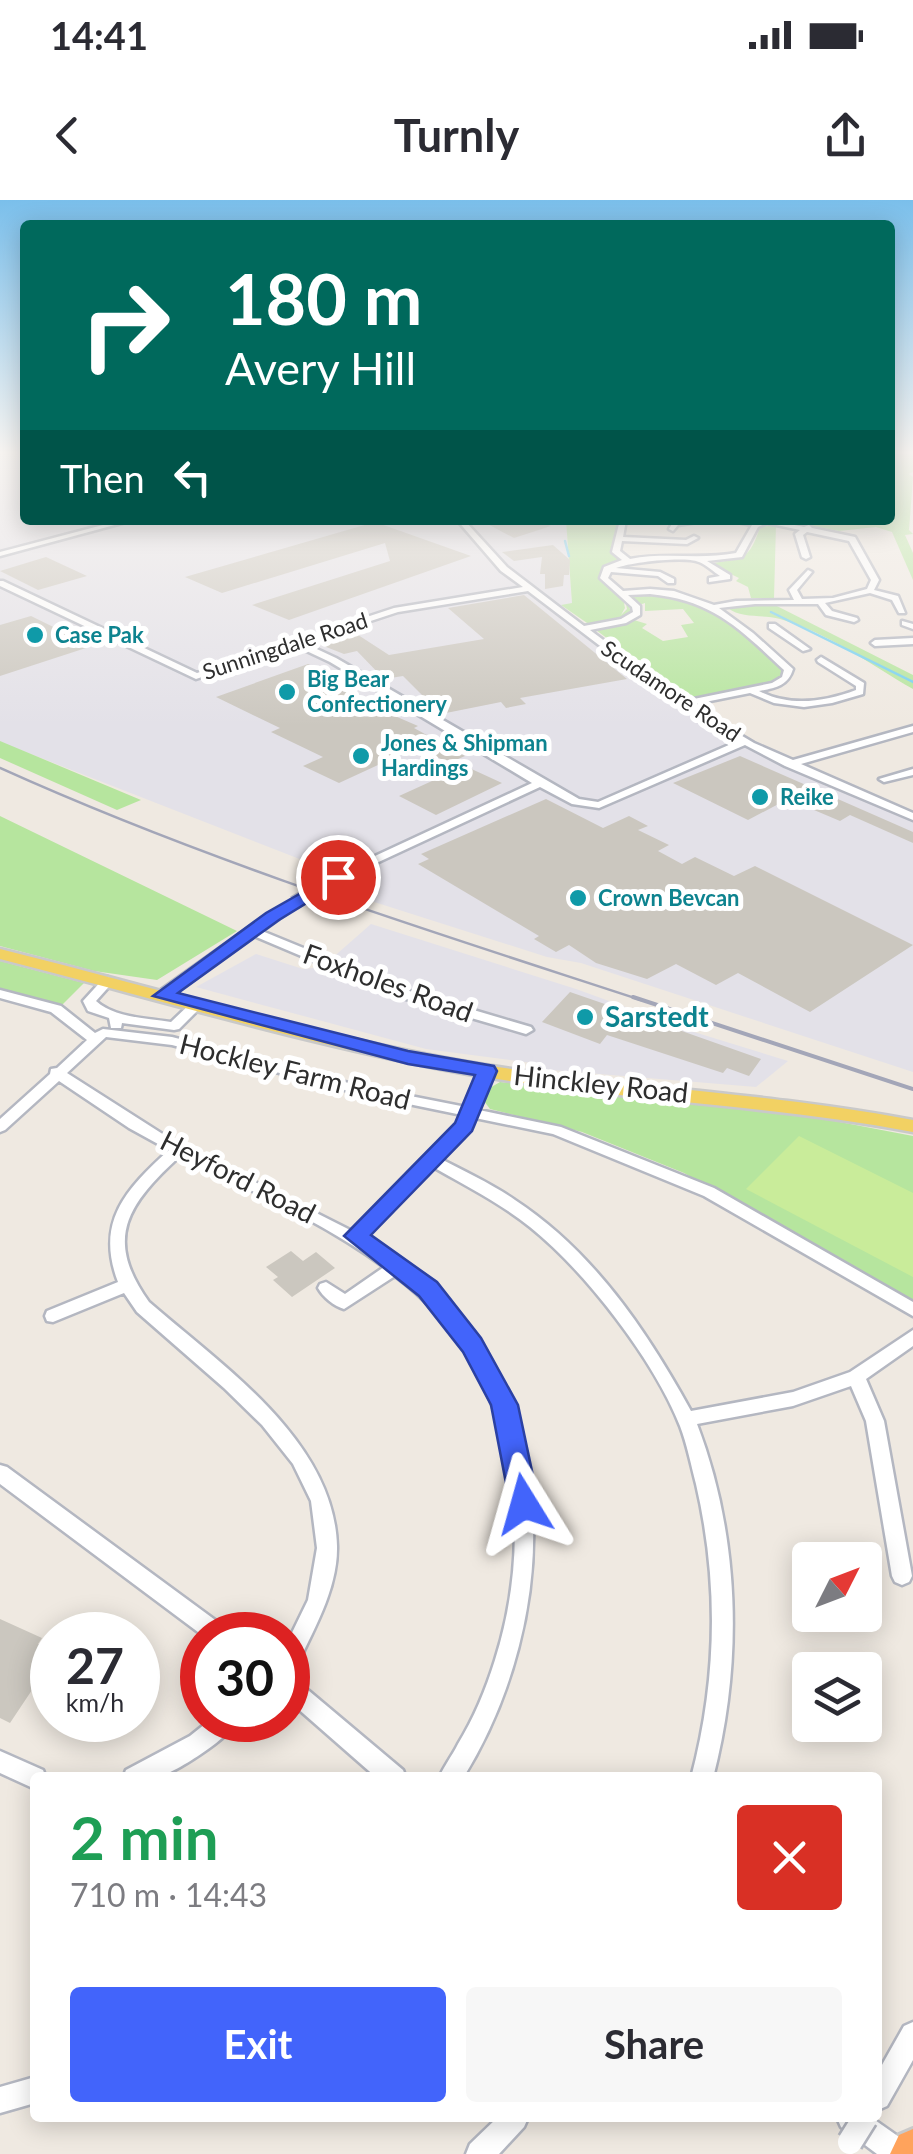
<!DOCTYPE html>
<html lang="en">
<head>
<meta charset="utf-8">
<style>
	body { margin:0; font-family:Lato,sans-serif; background:#f7f7f7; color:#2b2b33; height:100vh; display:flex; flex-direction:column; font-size:38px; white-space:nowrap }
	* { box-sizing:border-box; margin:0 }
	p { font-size:32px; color:#7c7c81 }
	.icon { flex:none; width:55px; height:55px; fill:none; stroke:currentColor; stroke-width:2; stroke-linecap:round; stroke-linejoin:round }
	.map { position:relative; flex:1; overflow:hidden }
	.side { position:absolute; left:30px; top:1572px; width:852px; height:350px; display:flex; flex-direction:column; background:#fff; border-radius:10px; box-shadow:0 5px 25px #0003 }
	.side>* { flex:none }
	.top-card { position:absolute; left:20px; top:20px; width:875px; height:305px; border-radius:10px; box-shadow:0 5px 25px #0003; background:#00695c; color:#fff; overflow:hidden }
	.needle { width:65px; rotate:48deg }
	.fabs { position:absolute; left:792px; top:1342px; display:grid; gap:20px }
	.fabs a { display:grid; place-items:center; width:90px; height:90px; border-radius:10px; background:#fff; box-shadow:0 5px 25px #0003; font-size:50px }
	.speed { position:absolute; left:30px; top:1412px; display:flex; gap:20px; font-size:50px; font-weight:700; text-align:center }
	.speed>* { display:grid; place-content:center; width:130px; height:130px; border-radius:50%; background:#fff; box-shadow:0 5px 25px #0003; line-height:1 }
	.speed small { font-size:25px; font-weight:400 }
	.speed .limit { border:15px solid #d22; background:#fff; color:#111 }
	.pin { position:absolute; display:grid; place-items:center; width:85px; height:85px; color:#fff; margin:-42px; border:5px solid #fff; border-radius:50%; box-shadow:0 2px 10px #0007 }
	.me { position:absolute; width:110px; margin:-55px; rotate:352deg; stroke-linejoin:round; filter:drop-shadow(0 0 8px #0008) }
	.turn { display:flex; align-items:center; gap:35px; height:210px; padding:0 40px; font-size:45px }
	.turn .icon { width:130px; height:130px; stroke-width:2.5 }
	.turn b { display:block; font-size:70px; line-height:85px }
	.then { display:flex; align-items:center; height:95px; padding:0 40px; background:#0003; gap:20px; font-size:38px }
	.round { display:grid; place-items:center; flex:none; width:105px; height:105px; border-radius:10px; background:#f7f7f7 }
	.summary { display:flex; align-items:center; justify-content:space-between; height:170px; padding:0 40px }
	h1 { font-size:60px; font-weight:700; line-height:75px; color:#1e9e55 }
	.primary-button { display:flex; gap:20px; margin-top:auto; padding:20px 40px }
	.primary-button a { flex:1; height:115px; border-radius:10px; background:#4264fb; color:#fff; font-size:40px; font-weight:700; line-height:115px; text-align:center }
	.primary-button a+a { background:#f7f7f7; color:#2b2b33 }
	.status { display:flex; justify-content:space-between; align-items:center; height:70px; padding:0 50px; background:#fff; direction:ltr }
	.status svg { height:28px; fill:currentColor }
	header { display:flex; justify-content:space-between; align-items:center; height:130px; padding:0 40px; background:#fff; font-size:45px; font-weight:700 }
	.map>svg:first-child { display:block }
	.industrial { fill:#e3e1e8 }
	.green { fill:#b6e59e }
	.pitch { fill:#c9ec9a }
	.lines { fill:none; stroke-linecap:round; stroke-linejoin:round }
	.stream { stroke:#75cff0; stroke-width:2.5 }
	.building { fill:#cbc7bf }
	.minor-casing { stroke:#b4b7c1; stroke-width:5 }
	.major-casing { stroke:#c9c9c9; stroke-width:5 }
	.highway-casing { stroke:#c9c9c9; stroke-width:6 }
	.minor { fill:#fff; fill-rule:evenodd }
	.major { fill:#f2d163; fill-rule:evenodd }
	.highway { fill:#ffa35c; fill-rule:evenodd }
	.rail-far1 { stroke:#a3a6b8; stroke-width:2.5 }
	.rail { stroke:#a3a6b8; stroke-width:4 }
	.minor-bridge-far1-casing { stroke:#b4b7c1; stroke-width:15; stroke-linecap:butt }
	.minor-bridge-casing { stroke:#b4b7c1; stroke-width:29; stroke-linecap:butt }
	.minor-bridge-far1 { stroke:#fff; stroke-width:11 }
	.minor-bridge { stroke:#fff; stroke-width:24 }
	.route { fill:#4264fb; stroke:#2b41a3; stroke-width:2.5 }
	.culture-dot { fill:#0f9aa8; stroke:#fff; stroke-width:4 }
	.labels { text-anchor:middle; stroke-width:10; stroke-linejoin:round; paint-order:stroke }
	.far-culture-label { font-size:22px; font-weight:bold; fill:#0d838f; stroke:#fff; text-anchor:start }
	.far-street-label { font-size:22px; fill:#2e2e2e; stroke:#fff }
	.street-label { font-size:28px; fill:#2e2e2e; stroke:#fff }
	.culture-label { font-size:28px; font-weight:bold; fill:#0d838f; stroke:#fff; text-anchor:start }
</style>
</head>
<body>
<div class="status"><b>14:41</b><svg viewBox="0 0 49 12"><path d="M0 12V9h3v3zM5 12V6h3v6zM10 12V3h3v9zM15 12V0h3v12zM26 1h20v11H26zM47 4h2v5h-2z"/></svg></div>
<header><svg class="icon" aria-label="back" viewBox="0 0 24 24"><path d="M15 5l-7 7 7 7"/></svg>Turnly<svg class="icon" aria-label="share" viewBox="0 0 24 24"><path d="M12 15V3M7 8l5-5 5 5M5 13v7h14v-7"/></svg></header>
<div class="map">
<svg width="913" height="1954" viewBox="0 0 913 1954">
	<rect width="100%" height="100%" fill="#efe9e1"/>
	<path class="industrial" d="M0,252h25v68h541l6,83 -23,6 168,124 196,89v250l-332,-109 -34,-6 -201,-64 10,-12 -356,-139z
		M371,724l205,65 55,20 -2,3 159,49 -32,26 -217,-18 -7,-6 -106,-14 -230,-62 60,-33 47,15 19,-2z"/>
	<path class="green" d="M890,252h23v20l-4,2 4,3 -4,53 4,4 -8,1 8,18v27l-21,-48 -16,-5 -37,4 -56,-11h107z
		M566,320h56l-9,33 7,7 -15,7 -5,9 23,22 2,10 -4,7 6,-6 -2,-10 7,14 -13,7 -29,5 -29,-20 11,-2z
		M776,325l-2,73h-23l-3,-11 -12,-6 3,-3 -29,-14c32,-7 39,-2 50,-37z
		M628,393l59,3 21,6 77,65v7l-15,10 -82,15 -92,-69 38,-10 13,4 -5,4 21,13 25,-4 -7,-12 13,-2 -11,-14 -38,2v-8l-6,2z
		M769,402l144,73v14c-42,-24 -86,-57 -133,-70 -17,-5 -39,0 -52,-11z
		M0,541l141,59 -24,10 -117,-52z
		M0,616l237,115 -80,49 -63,-9 -94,-25z
		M0,761l84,22 -22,22 -62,-17z
		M500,882l277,28 136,26v165l-229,-128 -102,-41 -92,-23 -6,-8 4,-12z"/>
	<path class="pitch" d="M799,936l114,57v84l-167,-88z"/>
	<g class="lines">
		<path class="stream" d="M565,341l4,15
			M771,412l142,70"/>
	</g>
	<path class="building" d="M480,320h53l18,6 -37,12z
		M375,322l96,34 -182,64 -37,-15 138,-44 -5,-18 -163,50 -37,-16z
		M553,345l17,15 -1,15h-5l-1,11 -18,3v-15h-5l2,-17 -28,4 -12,-9z
		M46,357l41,19 -49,14 -38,-19z
		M524,395l103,84 -107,19 6,6 -20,4 -5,-6 -60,12 -38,-38 -19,3 -27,-28 -13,3 -28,-11 36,-12 37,24 95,-16 -36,-31z
		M31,416l61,30 -92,30v-51z
		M308,464l44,20 -13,5 13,6 -18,7 32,15 15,-7 37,16 -4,2 51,28 -16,7 -32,-16 -78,36 -36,-17 20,-9 -52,-25 9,-4 -64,-31z
		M740,556l173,76v11l-63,-28 -10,6 -52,-22 -40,21 -75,-37z
		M465,566l37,17 -66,32 -37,-19z
		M546,599l57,29 26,-12 19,10 -10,4 31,15 -11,6 24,13 13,-7 39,19 21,-10 158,79 -103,67 -72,-39 -22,12 -40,-21 -29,15 -51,-16 -27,-18 -13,7 -22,-13 5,-3 -121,-72 11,-5 -8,-5z
		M570,792l58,20 133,47 -12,17 -22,-8 -4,5 -116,-38 -7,9 -58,-22z
		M291,1051l12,10 13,-9 19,16 -43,29 -19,-17 5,-3 -12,-10z
		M0,1419l42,19 -4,6 14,7v9l-42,63 -10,-5z"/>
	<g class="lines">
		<g class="minor-casing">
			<path id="minor" d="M122,320h11l-133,36v-4z
				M457,320h7l43,47 77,59 37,-7 12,-7 -1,-5 -32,-29 4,-11 18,-7 -10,-8 8,-32h6l-3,17 63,3 8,-4 4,2 -11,6 -65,-3 -2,10 10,8c35,-7 71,1 106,-6l16,-28 -24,-5c26,0 50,1 76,7l5,-2 3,3 43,9 24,43 -5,10 24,6 7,17h-6l-7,-13 -22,-7 -45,10 7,8 25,7 1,2 -4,2 -28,-7 -8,-11h-63l-36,4 34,25 40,36c-5,17 -18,19 -34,22 31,16 65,11 97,-1v-4l-38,-24 -1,-2 4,-3 43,26 -1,11 -31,9 -28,4 -30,-4 -24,-10 -60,12 64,38 39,17 120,-34v6l-112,32 112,49v7l-128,-54 -40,-21 -146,63 -27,-4 -32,-17 -198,92h-8v-4l198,-92 -202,-121 -34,-16 -100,33 -196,-93v-5h3l194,92 197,-65 129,-21 -22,-16zM767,323l33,7 -5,4 7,23 4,2 4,-2 -7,-22 4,-3 42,9 22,39 -4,9 -34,9 -31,1 -5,-9 15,-18 -4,-2 -19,20 5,10 -58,1 -22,4 -40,-14 -24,-2 -27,2 -15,-13 3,-6 47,4 10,7h6v-4l-14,-7 -44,-4c16,-6 69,-12 83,-6 6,2 15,10 21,14l-11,2v4l21,-3v-4l-23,-14 35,-4 16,-30zM528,391l151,115 59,35 -140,61 -19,-3 -243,-141 -32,-15 94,-31zM650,394c63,6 90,35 134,76l-2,7 -10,6 -88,18 -94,-71 36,-7 14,-8v-9l-12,-11z
				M685,320h24l-31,5 -5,6 -4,-2 4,-7z
				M902,421l11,3v5l-11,-4z
				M769,424h6l35,25 -7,2 -34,-23z
				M913,438v6l-38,2 -4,-3 4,-3z
				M913,569v6l-29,7 -5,-3z
				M294,700l4,1v4l-36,26 144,59 125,37 2,3 -7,4 -130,-38 -142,-60 -86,62h-10v-6l90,-64z
				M108,777l6,4 -18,20c19,17 50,17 75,21l21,-20h10l1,3 -24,24 -5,1 -52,-7 -1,5h-10l-2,-10 -21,-7 -5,-10 21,-23z
				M0,790l61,16 34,27 8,-4 69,8 188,49 106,21 16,-39h10l2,3 -15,39 82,17 153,61 199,114v14l-209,-120 -151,-62 -78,-16 -5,11 -29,30c25,13 51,25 74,41 78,51 132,131 176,211l102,-19 57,-20 63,-42v16l-47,33 18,42 28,155 -3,6 -7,3 -7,-3 -3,-6 -26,-155 -15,-35 -58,20 -96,18c43,113 46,238 16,354h-22c26,-98 28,-195 5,-294 -5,-19 -9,-40 -16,-58 -26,-66 -95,-155 -150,-199 -30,-24 -64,-41 -97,-60l-69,71 33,22 8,1 1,6c163,119 155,353 57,511h-24c5,-12 13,-22 19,-34 16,-26 28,-55 37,-84 43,-135 19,-296 -100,-384l-51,33c-10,-3 -21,-12 -26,-21l2,-4 6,-2 19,12 39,-27c-62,-46 -135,-77 -204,-111 -52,48 -77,82 -31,146 72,63 185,138 188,244 1,43 -24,85 -42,123l-7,3v-31l20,-41 9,-52 -6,-47 -18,-37 -31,-39 -38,-37 -87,-76 -13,-19 -71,29 -6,-1 -2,-5 2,-5 71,-29c-23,-60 8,-93 51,-132l-40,-22 -70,-47 -54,49 -5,2v-13l50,-45 1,-5 6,-1 30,-28 -36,-28 -51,-14zM106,837l66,8 188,49 102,21 -3,9 -107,107 -180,-91 -105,-67z
				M0,1265l7,2 219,161 3,7h-27l-202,-151z
				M288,1477l8,3 107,90 3,8h-29l-89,-78z
				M210,1520h28c-8,18 -64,54 -83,58 -10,1 -22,0 -32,0l3,-8 64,-34z
				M0,1551l43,19 3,8h-11v11l-35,-16z
				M913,1822v38l-26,46 -9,4v-38l26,-46z
				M35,1877v26l-35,10v-26z
				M497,1918h31l-4,9 -25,27h-33l4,-10z
				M837,1918h35l37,26 4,10h-36l-36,-27z"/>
		</g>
		<g class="major-casing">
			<path id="major" d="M0,749c161,40 321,89 485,116 142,23 286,28 428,55v12c-142,-27 -286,-31 -428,-55 -164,-28 -324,-77 -485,-118z"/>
		</g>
		<g class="highway-casing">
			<path id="highway" d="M913,1929v25h-23l9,-19z"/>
		</g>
		<use href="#minor" class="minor"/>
		<use href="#major" class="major"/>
		<use href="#highway" class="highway"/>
		<path class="rail-far1" d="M0,568c208,94 424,161 641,232"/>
		<path class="rail" d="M633,797l280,92"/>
		<g class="minor-bridge-far1-casing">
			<path id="minor-bridge-far1" d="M294,703l44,-26"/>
		</g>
		<g class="minor-bridge-casing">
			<path id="minor-bridge" d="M850,1942l15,-24"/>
		</g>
		<use href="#minor-bridge-far1" class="minor-bridge-far1"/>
		<use href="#minor-bridge" class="minor-bridge"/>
	</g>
	<linearGradient id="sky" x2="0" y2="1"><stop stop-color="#7abfeb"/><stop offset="0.48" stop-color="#f8f5f2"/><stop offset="1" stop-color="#f8f5f2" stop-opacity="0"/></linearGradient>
	<rect width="913" height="526" fill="url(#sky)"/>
	<path class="route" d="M338,672l6,1v7l-65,40 -101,73 230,58 86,15 3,5 -25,60 -101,104 66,47 44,56 37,67 21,99 -5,9 -10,4 -10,-4 -4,-9 -19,-99 -28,-53 -44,-56 -75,-60 111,-113 20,-48 -67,-11 -255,-68 113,-83z"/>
	<g class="culture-dot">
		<circle cx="35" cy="435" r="10"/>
		<circle cx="287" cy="492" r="10"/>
		<circle cx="361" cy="556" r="10"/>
		<circle cx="760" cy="597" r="10"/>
		<circle cx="578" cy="698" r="10"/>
		<circle cx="585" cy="817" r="10"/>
	</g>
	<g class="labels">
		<g class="far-culture-label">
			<text x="55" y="443">Case Pak</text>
			<text x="307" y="487">Big Bear<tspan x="307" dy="25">Confectionery</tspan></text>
			<text x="381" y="551">Jones &amp; Shipman<tspan x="381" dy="25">Hardings</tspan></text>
			<text x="780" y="605">Reike</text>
			<text x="598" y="706">Crown Bevcan</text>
		</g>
		<g class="far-street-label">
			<text transform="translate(285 446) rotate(-18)" y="8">Sunningdale Road</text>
			<text transform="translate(671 491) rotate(34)" y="8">Scudamore Road</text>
		</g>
		<g class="street-label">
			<text transform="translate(388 783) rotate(20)" y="10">Foxholes Road</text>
			<text transform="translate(295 872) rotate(14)" y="10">Hockley Farm Road</text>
			<text transform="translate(601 884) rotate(6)" y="10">Hinckley Road</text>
			<text transform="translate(238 977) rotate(27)" y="10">Heyford Road</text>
		</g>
		<g class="culture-label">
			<text x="605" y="827">Sarstedt</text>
		</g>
	</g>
</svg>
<div class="fabs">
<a><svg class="needle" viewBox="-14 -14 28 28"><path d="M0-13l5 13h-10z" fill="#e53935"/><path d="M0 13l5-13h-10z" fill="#7c7c81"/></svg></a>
<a><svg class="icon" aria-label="layers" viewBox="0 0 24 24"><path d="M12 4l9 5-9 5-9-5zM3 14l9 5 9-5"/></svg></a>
</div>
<div class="speed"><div>27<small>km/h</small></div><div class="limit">30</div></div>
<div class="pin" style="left:338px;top:677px;background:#d93025"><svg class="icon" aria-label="arrive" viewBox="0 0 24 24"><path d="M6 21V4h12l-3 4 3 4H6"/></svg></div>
<svg class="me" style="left:524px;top:1304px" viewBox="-20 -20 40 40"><path d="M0-17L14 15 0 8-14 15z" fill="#4264fb" stroke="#fff" stroke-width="4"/></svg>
<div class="top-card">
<div class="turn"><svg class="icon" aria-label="right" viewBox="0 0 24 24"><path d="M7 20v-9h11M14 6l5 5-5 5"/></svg><div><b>180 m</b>Avery Hill</div></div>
<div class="then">Then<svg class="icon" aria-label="left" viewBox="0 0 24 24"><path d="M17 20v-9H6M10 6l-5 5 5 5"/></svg></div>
</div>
<section class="side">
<div class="summary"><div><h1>2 min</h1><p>710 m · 14:43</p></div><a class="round" style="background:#d93025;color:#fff"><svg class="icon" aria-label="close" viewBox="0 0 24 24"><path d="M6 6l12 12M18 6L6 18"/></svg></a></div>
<div class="primary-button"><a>Exit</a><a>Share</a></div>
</section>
</div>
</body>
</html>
